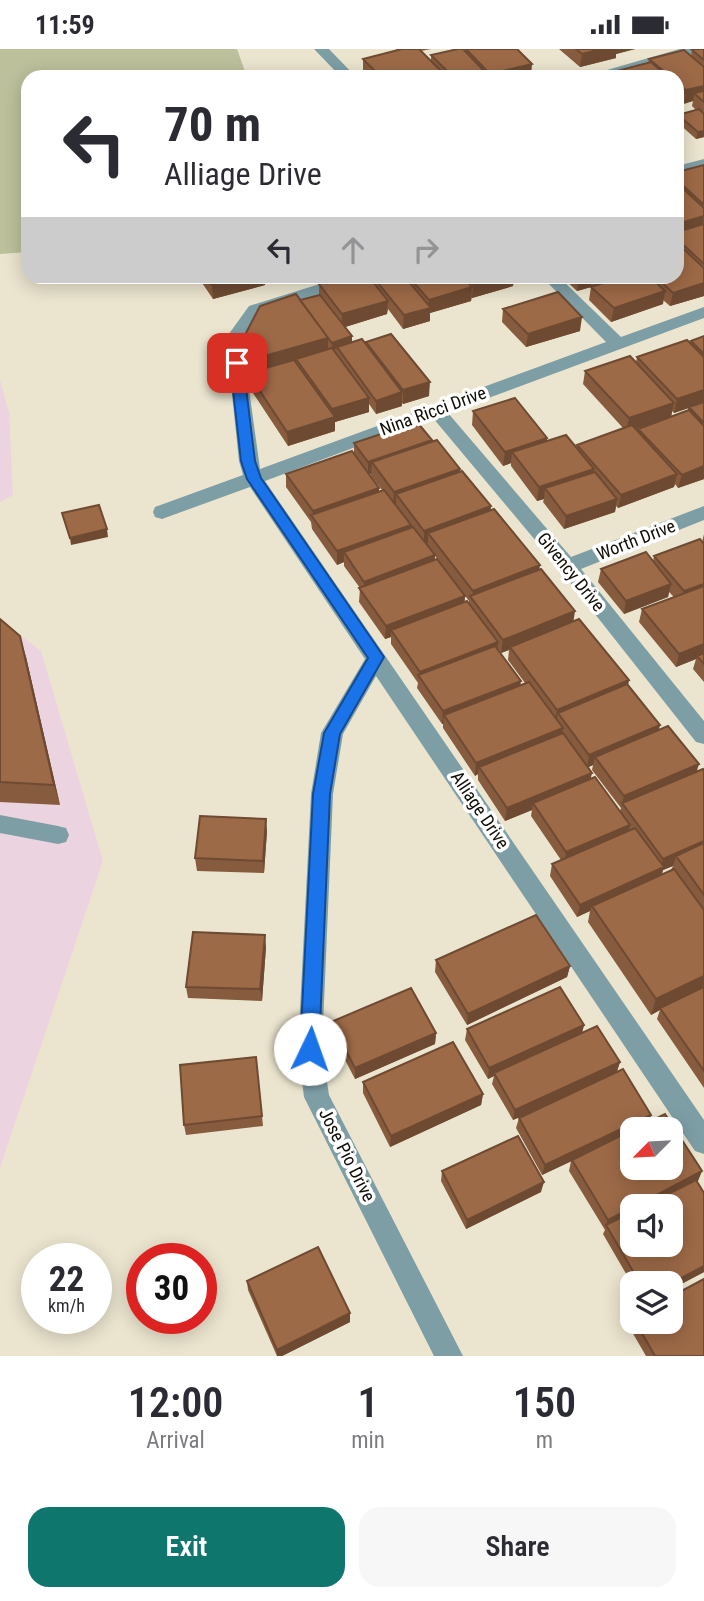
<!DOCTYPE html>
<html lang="en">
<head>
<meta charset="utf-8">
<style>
	body { margin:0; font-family:"Roboto Condensed",sans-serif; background:#f7f7f7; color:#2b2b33; height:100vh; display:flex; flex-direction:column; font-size:26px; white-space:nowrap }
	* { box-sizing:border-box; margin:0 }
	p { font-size:23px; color:#7c7c81 }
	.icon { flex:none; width:38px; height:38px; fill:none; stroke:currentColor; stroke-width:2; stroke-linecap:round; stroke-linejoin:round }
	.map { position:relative; height:1307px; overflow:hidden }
	.drawer { display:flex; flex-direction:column; background:#fff; flex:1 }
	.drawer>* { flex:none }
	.hud { position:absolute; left:21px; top:21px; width:663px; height:214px; border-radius:21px; box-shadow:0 4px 18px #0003; background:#fff; color:#2b2b33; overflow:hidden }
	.needle { width:46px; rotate:246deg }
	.tools { position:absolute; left:620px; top:1068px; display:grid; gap:14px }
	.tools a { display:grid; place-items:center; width:63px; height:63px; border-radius:14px; background:#fff; box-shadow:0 4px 18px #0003; font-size:35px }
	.speed { position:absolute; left:21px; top:1194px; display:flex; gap:14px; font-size:35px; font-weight:700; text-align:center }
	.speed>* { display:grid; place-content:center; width:91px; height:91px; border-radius:50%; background:#fff; box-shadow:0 4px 18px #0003; line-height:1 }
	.speed small { font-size:18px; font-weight:400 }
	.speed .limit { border:10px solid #d22; background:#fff; color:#111 }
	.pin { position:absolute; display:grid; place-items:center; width:60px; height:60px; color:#fff; margin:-30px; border-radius:14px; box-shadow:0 4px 10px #0006 }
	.me { position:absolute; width:77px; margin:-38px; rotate:3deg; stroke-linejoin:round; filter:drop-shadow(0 0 5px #0008) }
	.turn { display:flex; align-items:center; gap:24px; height:147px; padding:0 28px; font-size:32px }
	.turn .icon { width:91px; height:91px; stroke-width:2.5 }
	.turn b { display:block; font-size:49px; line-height:60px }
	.lanes { display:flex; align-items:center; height:66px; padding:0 28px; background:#0003; justify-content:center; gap:35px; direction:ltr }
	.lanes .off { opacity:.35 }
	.eta { display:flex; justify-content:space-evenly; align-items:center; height:119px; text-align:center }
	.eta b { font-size:42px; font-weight:600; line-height:49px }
	.button { display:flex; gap:14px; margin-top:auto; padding:14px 28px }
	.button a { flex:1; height:80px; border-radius:21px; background:#0f766e; color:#fff; font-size:28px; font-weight:600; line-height:80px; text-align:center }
	.button a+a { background:#f7f7f7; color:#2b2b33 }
	.status { display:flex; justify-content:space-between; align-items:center; height:49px; padding:0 35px; background:#fff; direction:ltr }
	.status svg { height:19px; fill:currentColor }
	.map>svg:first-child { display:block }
	.industrial { fill:#ebd4df }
	.green { fill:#bcc09b }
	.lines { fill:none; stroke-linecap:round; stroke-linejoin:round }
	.minor { fill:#7e9ea6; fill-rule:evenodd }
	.wall { fill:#875b3d; fill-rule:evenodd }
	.shaded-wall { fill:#6e4a32 }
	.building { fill:#9d6a47; stroke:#6e4a32; stroke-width:2 }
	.route { fill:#1a73e8; stroke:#114b97; stroke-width:2 }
	.labels { text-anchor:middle; stroke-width:7; stroke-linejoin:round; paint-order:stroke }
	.street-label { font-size:18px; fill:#0e0c05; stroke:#fff }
</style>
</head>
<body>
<div class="status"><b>11:59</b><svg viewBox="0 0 49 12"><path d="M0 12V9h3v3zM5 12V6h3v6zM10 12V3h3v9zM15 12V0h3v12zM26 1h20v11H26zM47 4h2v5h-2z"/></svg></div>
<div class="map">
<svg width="704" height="1307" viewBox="0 0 704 1307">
	<rect width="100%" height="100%" fill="#ebe5cf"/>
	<path class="industrial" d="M0,331l9,32 4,83 -13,7z
		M0,571l41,31 62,210 -103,307v17z"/>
	<path class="green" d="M0,0h237l10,28h-219v175l-28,2z"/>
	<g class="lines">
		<path class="minor" d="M314,0h15l27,28h-15z
			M680,0h22l-2,3 -87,25h-22l2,-3z
			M704,110v9l-27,7v-9z
			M342,228h23l-2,3 -102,34 -19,24 18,131 346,-127 -64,-65h17l62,60 83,-30v11l-256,95 123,144 133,-51v14l-123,49 123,152v23l-8,-2 -135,-171 -128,-153 -168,63 439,639v34l-9,-3 -319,-475 -33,58 -10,60 -11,255 7,46 134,261h-29l-126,-251 -4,-8 -6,-48 13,-255 10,-61 44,-74 -115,-172 -88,32 -7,-2 -2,-5 2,-5 88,-32 -4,-14 -13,-123 23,-32z
			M0,766l58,11 8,2 3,7 -3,7 -8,2 -58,-11z"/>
	</g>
	<path class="wall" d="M396,0h35l-10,2 10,10v-6l27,-6h59l14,28h-163l-5,-5v-13l34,-9z
		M559,0h76l-19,5v4l-36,9z
		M704,0v88l-8,2 -19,-17 1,-7 18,-5 -4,-4 1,-5 -10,2v2l-6,2v-30h-69l1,-4 39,-10 1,-4 42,-3 1,-6z
		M704,116v131l-34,10 -7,-6v4l-52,18 -22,-22 2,-13 -14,4 -15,-14h115v-105z
		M198,228h94l-25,7 -2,-4v5l-52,14z
		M346,228h168l-1,9 -41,12v-1l-1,4 -41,12v8l-27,8 -15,-20 -1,5 -42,13 7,15 14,3v-3l63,54 -26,8 -1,-1v3l-26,8 -7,-10v8l-34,10v9l-47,15 -39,-59 -1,-14 13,-4 -16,-20v-14l55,-35 19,-5v-11z
		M503,260l77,22 -54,16 -24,-25z
		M704,287v143l-26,9 -3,-4 -1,3 -56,21 -2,-2 -1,6 -51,17 -21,-27 1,-3 -7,2 -26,-35v-3l-8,3 -31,-41 1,-14 74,27v3l30,7v-3l46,-17 -40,-44 2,-13 51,-9 1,-5 53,-14 1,-2zM688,359v3l-50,18v3l-3,-3 36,-12 1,-6 2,2z
		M432,393l27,30 80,98 35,51 55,59 -1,5 31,46 37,40 8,-1v318l-47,-69 3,-9 -9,5 -63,-93 2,-11 -13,6 -27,-41 2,-12 9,-4 -30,-44 1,-6 -27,11 -27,-41v-6l-3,2 -32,-48v-4h-1l-25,-36 1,-5 -27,-39v-7l-6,2 -26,-37 1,-14 -16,-22v-4l-7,3 -25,-36 -1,-7 -25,-35v-13l68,-20v-11zM371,425v2l11,14 -3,1 -10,-16zM435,507l34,45v2l-5,-1 1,-6 -31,-35zM497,599l4,5 8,-3 -1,10 17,23 -5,2zM593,716l-1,5 29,38 -1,3 -29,-32 -3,-12zM673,817l-2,4 -9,4 1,-4z
		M704,485v148l-11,-13 3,-10 -20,8 -37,-45 3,-13 32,-12 -5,-5 -1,5 -44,17 -26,-32 3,-13 52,-8 1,-5 48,-14z
		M0,570l26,38 34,148 -60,-3z
		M267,782l-3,42 -67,-2 -2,-13z
		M266,898l-4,54 -74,-3 -2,-11z
		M436,911l134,6 -3,11 -100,48 -32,-53z
		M331,973l105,11 -1,11 -80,35 -24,-46z
		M584,976l-2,8 38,29 -3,10 34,43 -2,7 53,49 -5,11 7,90 -34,18v-7h-38v1l-29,-50 2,-4 -36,-59 2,-10 -29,14 -26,-47 3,-10 19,-9 -25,11 -21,-36 2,-8 -6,3 -23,-39 2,-11z
		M256,1008l7,69 -77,9 -2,-10z
		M363,1033l120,12 -2,11 -91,42 -27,-54z
		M442,1122l99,21 -75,37 -25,-48z
		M247,1232l103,32v9l-68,34h-5l-29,-66z
		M632,1269v3h38l34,35h-58l-18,-31z"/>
	<path class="shaded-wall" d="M601,0h34l-19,5v4l-36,9 2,-13z
		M532,15l-1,13h-41v-3z
		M704,37v12l-10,-5 -1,8 -9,3 2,-14z
		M685,43l-2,13 -6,2v-13z
		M704,82v6l-8,2 2,-7z
		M703,155l1,25 -23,6 3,-13 17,-5z
		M244,228h21v8l-52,14 -1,-14z
		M267,228h25l-25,7z
		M303,228h20l-20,6z
		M501,228h13l-1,9 -41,12 1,-14z
		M582,228h10l-1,10 -14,4 2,-13z
		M609,228h27l-39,16 2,-13z
		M704,234v13l-34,10 3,-13z
		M472,238l-1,14 -41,12v8l-27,8 1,-14 24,-7 1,-8z
		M665,242l-2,13 -52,18 3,-14z
		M388,252l-1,13 -45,14v-14z
		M582,268l-2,14 -54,16 2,-13z
		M352,287v8l-20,6v-7z
		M328,289v13l-32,8v2l-34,9 -1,-13z
		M430,333l-1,14 -26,8v-14z
		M704,341v13l-30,10 3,-14z
		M402,343v14l-26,8v-13z
		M369,349v14l-34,10v9l-47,15 -1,-14 45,-14v-9z
		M674,354l-3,14 -45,15 3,-14z
		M547,389l-2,14h-33l-1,11 -8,3 2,-14z
		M432,391l-1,14 -59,8 -1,12 -3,1v-13z
		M704,417v13l-26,9 4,-13z
		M460,420l-1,13 -63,12v10l-3,1 1,-13z
		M594,420l-3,14 -46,5 -1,11 -7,2 2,-14z
		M677,425l-3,13 -56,21 3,-13z
		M379,439v14l-66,16v-7z
		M617,450l-2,13 -51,17 2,-13z
		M491,457l-1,14 -62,13v10l-4,1v-13z
		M411,476v13l-67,14v10l-7,3v-14z
		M107,480l1,8 -37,8 -1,-7z
		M435,506l-1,14 -70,26v-13z
		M540,516l-2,14 -66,20 1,-8z
		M671,535l-3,13 -44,17 2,-13z
		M704,535v12l-24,8 4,-13z
		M465,547l-1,14 -73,20v7l-6,2 1,-13z
		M575,562l-2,13 -63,23 -1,3 -8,3 2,-13z
		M20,587l6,21 34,148 -6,-20z
		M498,593l-1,13 -77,23v-6z
		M704,595v12h-7l-1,3 -20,8 3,-13z
		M629,631l-3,13 -68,20 -2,9 -1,1 2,-13z
		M521,632l-2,13 -75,21 -1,9h-1l1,-13z
		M660,676l-3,13 -62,19 -2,8 -6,3 2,-13z
		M563,679l-2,13 -82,26 -1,7 -3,2 1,-13z
		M699,715l-4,13 -73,27 2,-8z
		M592,724l-3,13 -56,17 -1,7 -27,11 2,-13z
		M266,770l1,12 -3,42 -1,-12z
		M630,776l-3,12 -63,28 2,-13z
		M704,792v10l-28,5 -3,10 -10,4 -3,10 -68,26 -2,5 -13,6 3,-12 80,-36 3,-10z
		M265,886l1,12 -4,54 -2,-12z
		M570,917l-3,11 -100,48 1,-11z
		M704,927v13l-44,19v2l-9,5 5,-16z
		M584,976l-3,11 -87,37v3l-6,3 1,-11z
		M436,984l-1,11 -80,35v-11z
		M620,1013l-4,11 -103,47 2,-10z
		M483,1045l-2,11 -91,42 1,-11z
		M651,1066l-3,10 -8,4h-8v4l-90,42 3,-10z
		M702,1122l-4,10 -47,25h-15z
		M544,1133l-3,10 -75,37 1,-9z
		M632,1159v7l-26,10 -2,5 4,-10z
		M704,1217v6l-34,18v-6z
		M350,1264v9l-68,34h-5v-6z"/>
	<path class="building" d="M402,0h17l28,28h-66l-18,-18z
		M458,0h5l24,25 -13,3h-21l-22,-22z
		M466,0h51l15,15 -42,10z
		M576,0h25l-19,5z
		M695,0h9v11l-12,-10z
		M684,1l20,17v19l-18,4 -9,-7v-6h-6l-22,-18z
		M651,13l17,15h-55l-4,-4z
		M677,36l8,7 -8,2z
		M704,42v11l-10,-9z
		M699,60l5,5v17l-6,1 -20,-17z
		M704,116v39h-1l-26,-24v-8z
		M677,134l27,25v8l-20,6 -7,-6z
		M704,175v40l-27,-25v-7z
		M677,194l27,25v15l-31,10 -17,-16h21z
		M206,228h38l-32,8z
		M346,228h23l19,24 -46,13 -23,-30z
		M373,228h32l26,31 -27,7z
		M409,228h54l9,10 -43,13z
		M467,228h34l-28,7z
		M596,228h13l-10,3z
		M621,228h29l15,14 -51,17 -23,-21z
		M558,243l24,25 -54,17 -25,-25z
		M296,245l32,44 -67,19 -16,-22 15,-29z
		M320,246l32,41 -20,7 -32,-43z
		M391,285l39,48 -27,8 -37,-48z
		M704,287v18l-13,-13z
		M362,290l40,53 -26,9 -39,-54z
		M687,291l17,17v33l-27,9 -40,-42z
		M332,299l37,50 -37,11 -36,-50z
		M630,307l44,47 -45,15 -44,-47z
		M294,311l41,57 -48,15 -39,-59z
		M515,349l32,40 -42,14 -32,-41z
		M704,353v21l-15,-16z
		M689,361l15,16v40l-22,9 -44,-46z
		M417,373l15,18 -64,22 -14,-19z
		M632,376l45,49 -56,21 -44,-50z
		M566,386l28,34 -55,18 -27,-35z
		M437,391l23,29 -66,23 -22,-30z
		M352,402l27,37 -66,23 -27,-37z
		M462,422l29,35 -67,25 -28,-37z
		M595,423l22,27 -51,17 -21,-28z
		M384,441l27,35 -74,26 -26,-36z
		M99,456l8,24 -37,9 -8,-25z
		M494,460l46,56 -67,26 -45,-58z
		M413,478l22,28 -71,27 -20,-30z
		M700,490l4,5v40l-20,7 -30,-35z
		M646,503l25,32 -45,17 -25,-32z
		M437,510l28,37 -79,30 -27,-38z
		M541,520l34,42 -72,29 -33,-44z
		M704,537v58l-25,10 -37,-45z
		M467,552l31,41 -78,30 -29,-42z
		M0,570l20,17 34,149 -54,-3z
		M579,570l50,61 -72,30 -47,-63z
		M495,597l26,35 -78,30 -25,-36z
		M704,604v11l-7,-8z
		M529,633l34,46 -87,35 -32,-48z
		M627,635l33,41 -71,30 -31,-42z
		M668,677l31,38 -75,32 -29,-39z
		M563,684l29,40 -85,35 -28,-41z
		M703,720l1,1v71l-41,18 -41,-56z
		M595,728l35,48 -64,27 -33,-49z
		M200,767l66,3 -3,42 -68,-3z
		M635,779l29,39 -84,38 -28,-41z
		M704,794v52l-28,-39z
		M674,820l30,41v66l-48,23 -64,-93z
		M536,866l34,51 -102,48 -32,-54z
		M193,883l72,3 -5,54 -74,-2z
		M560,938l24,38 -95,43 -22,-39z
		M704,938v84l-44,-63z
		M411,939l25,45 -81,35 -24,-46z
		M597,977l23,36 -105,48 -21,-37z
		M453,993l30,52 -92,42 -28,-54z
		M256,1008l6,59 -78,9 -4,-60z
		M623,1020l28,46 -106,50 -26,-47z
		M665,1065l37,57 -66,35h-4v2l-24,12 -36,-60 60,-30v37h38v-38h-35z
		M518,1087l26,46 -77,38 -25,-49z
		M696,1131l8,13v73l-34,18v-1h-30l-34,-58 26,-13v32h38v-38h-26z
		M318,1198l32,66 -73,37 -30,-69z
		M704,1230v77h-49l-20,-35h35v-24z"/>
	<path class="route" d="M237,310l6,4 12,98 6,17 123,179 -44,77 -10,60 -11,255 -3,6 -6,2 -7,-2 -3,-6 13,-255 11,-61 44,-75 -121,-179 -6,-18 -11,-98z"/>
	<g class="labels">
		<g class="street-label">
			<text transform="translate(433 362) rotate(-20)" y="6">Nina Ricci Drive</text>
			<text transform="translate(636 491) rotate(-21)" y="6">Worth Drive</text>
			<text transform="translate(571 523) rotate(51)" y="6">Givency Drive</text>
			<text transform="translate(480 761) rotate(56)" y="6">Alliage Drive</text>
			<text transform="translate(347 1106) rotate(63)" y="6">Jose Pio Drive</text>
		</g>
	</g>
</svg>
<div class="tools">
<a><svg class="needle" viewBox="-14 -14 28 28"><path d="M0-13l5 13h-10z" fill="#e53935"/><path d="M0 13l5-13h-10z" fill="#7c7c81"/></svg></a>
<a><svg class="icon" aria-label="sound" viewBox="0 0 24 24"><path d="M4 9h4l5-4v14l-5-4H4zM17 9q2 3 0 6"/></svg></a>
<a><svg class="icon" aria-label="layers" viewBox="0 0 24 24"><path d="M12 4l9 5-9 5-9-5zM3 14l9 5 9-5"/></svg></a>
</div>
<div class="speed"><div>22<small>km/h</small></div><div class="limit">30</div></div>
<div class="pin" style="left:237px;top:314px;background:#d93025"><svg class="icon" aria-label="arrive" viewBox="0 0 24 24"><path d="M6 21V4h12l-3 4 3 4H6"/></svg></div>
<svg class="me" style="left:310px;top:1000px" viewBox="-20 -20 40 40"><circle r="19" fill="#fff"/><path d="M0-13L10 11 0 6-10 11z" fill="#1a73e8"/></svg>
<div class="hud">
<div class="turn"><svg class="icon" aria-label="left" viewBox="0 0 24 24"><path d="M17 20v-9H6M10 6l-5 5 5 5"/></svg><div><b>70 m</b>Alliage Drive</div></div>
<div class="lanes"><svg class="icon" aria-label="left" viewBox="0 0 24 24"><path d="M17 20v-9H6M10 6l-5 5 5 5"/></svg><svg class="icon off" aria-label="ahead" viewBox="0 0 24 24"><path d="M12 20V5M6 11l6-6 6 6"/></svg><svg class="icon off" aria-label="right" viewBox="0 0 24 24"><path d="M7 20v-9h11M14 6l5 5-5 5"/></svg></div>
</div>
</div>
<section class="drawer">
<div class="eta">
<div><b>12:00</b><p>Arrival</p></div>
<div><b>1</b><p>min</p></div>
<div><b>150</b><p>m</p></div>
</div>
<div class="button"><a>Exit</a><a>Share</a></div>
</section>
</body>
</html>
